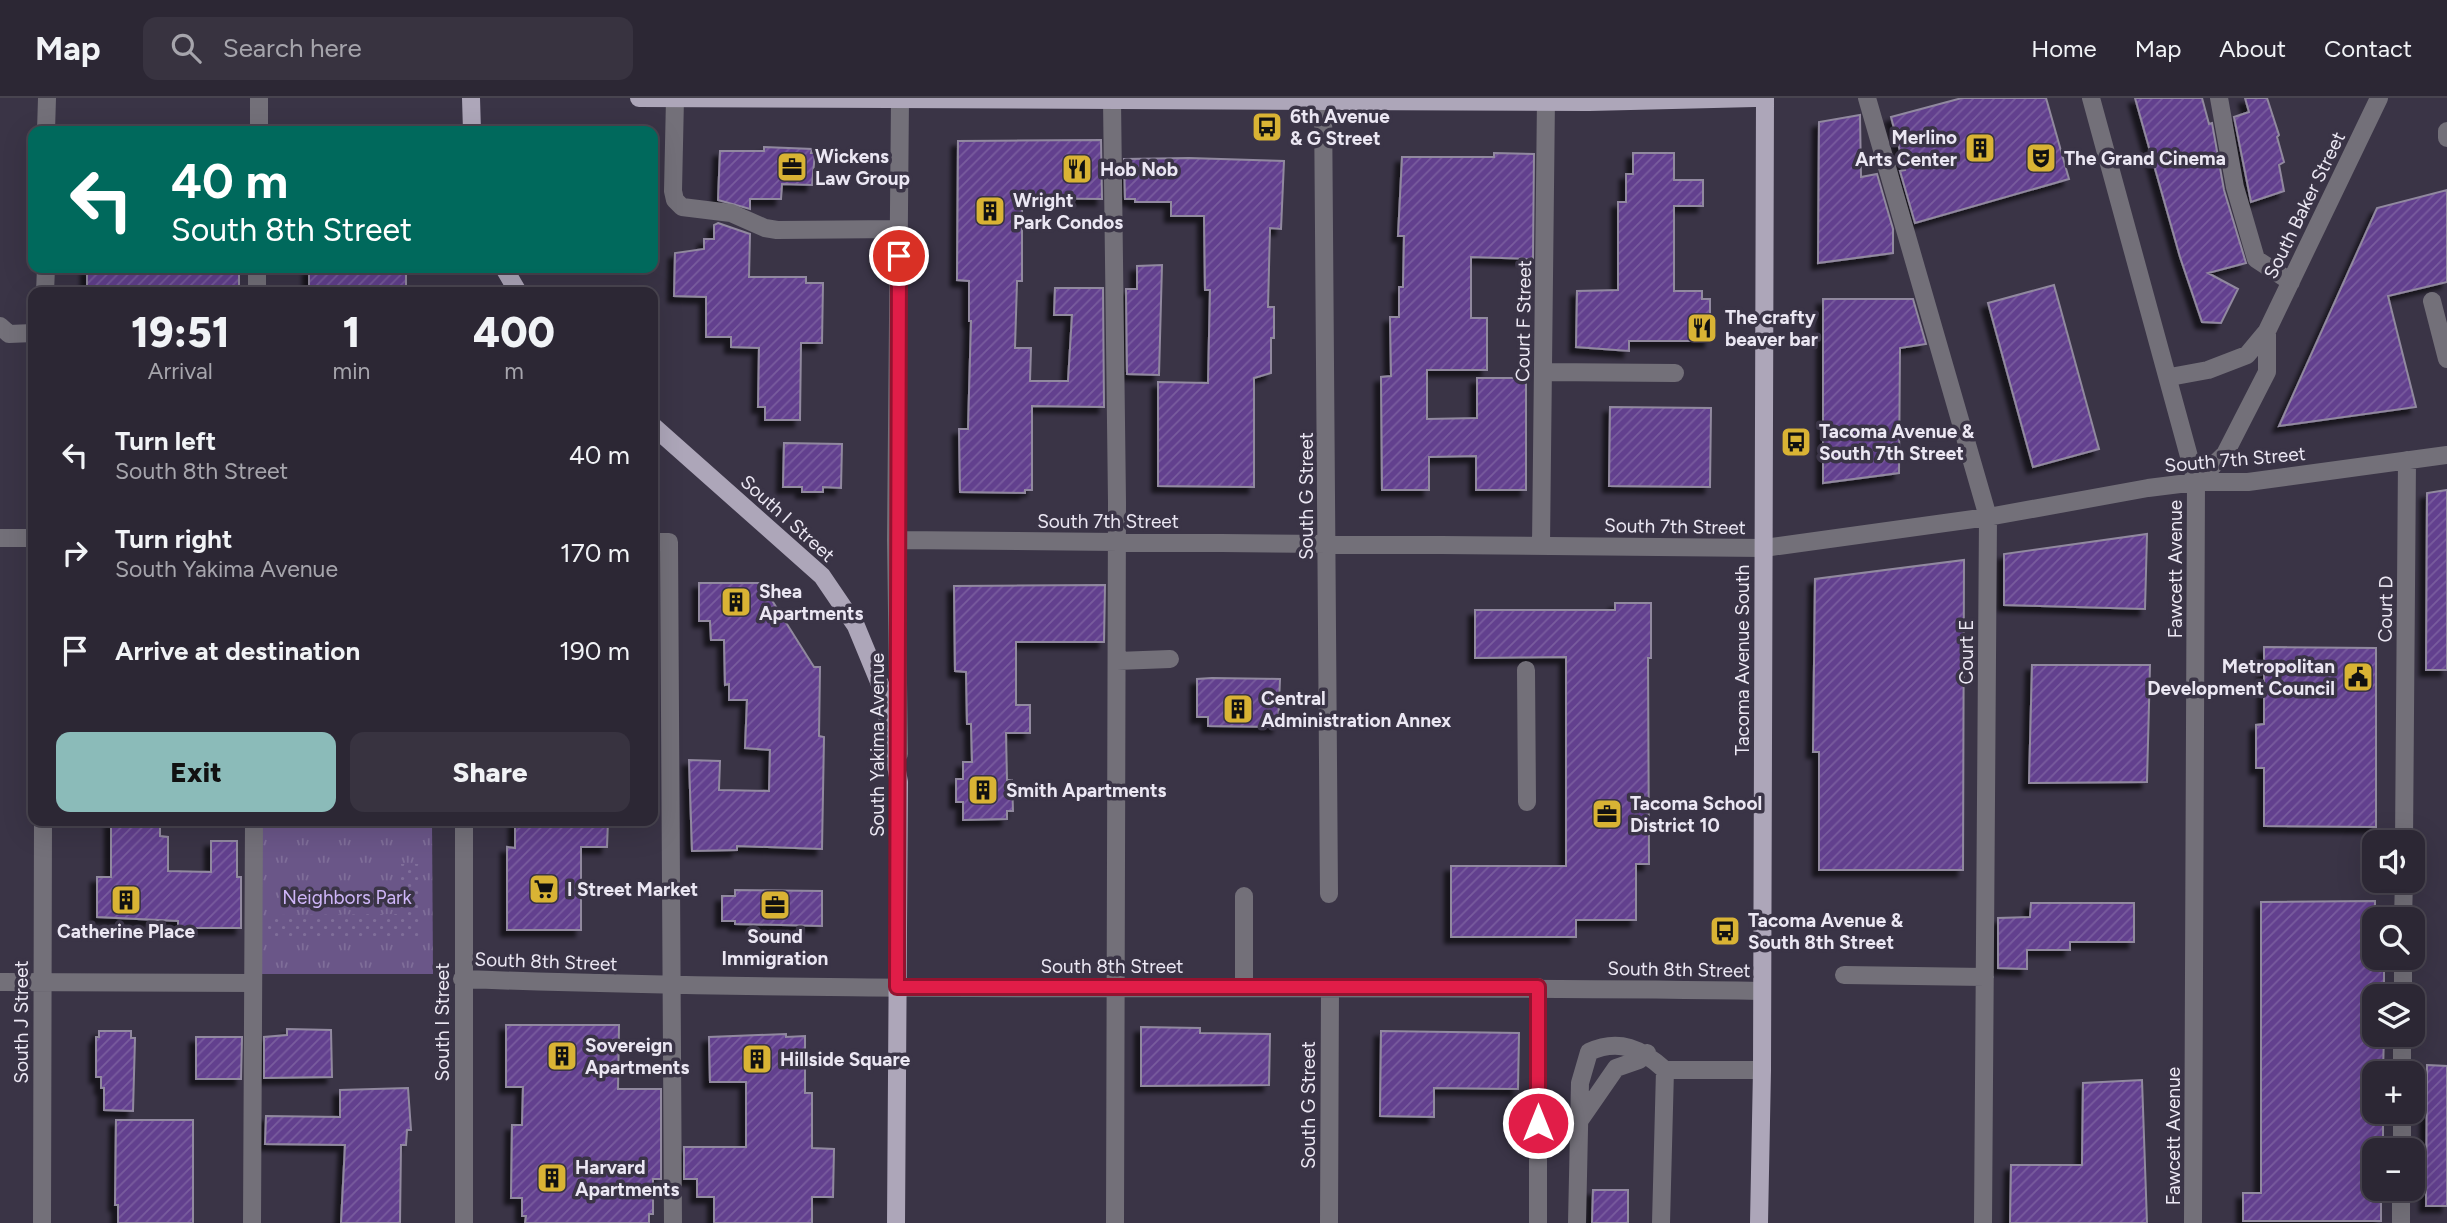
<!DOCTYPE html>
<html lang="en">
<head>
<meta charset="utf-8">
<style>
	body { margin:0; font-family:Figtree,sans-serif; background:#383340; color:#f1f3f6; height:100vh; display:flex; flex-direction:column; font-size:26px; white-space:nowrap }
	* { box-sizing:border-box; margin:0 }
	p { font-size:23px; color:#a6a5ac }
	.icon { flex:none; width:38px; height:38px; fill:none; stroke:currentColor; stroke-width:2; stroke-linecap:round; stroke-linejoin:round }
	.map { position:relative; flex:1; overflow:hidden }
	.panel { position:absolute; left:28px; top:189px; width:630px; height:539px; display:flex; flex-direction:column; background:#2c2734; border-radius:14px; box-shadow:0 7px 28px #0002,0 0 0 2px #48444f }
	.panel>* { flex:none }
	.hud { position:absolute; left:28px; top:28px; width:630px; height:147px; border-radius:14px; box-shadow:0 7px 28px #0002,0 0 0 2px #48444f; background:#00695c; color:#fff; overflow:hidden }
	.buttons { position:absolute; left:2362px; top:732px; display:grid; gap:14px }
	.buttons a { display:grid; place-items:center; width:63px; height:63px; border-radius:14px; background:#2c2734; box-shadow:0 7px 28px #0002,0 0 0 2px #48444f; font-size:35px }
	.pin { position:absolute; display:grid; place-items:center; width:60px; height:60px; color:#fff; margin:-30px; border:4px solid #fff; border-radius:50%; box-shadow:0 2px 7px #0007 }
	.me { position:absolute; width:77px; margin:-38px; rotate:0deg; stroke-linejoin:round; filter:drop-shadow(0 0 5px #0008) }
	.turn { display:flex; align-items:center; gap:24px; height:147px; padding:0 28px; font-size:32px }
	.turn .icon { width:91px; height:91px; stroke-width:2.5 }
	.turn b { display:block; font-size:49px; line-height:60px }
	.eta { display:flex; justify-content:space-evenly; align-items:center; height:119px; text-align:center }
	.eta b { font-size:42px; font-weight:800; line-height:49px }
	.action { display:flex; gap:14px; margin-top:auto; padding:14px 28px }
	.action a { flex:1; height:80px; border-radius:14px; background:#8bbbb9; color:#111; font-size:28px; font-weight:800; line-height:80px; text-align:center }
	.action a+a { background:#383340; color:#f1f3f6 }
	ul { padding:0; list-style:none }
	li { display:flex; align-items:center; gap:21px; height:98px; padding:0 28px }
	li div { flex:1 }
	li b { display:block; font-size:26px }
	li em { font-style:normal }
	header { display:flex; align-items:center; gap:42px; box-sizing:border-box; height:98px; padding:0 35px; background:#2c2734; border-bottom:2px solid #48444f }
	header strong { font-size:33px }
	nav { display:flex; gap:38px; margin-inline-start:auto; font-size:24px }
	.search { width:490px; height:63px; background:#383340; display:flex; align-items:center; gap:18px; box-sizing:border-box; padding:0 24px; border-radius:14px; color:#a6a5ac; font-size:26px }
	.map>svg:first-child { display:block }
	.park { fill:url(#park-tufts) }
	.garden { fill:url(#garden-dots) }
	.building { fill:url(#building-hatch); stroke:#91899f; stroke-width:2; filter:url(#shadow) }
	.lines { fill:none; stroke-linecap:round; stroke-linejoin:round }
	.minor { stroke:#737079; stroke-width:18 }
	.major { stroke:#ada6b9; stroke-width:18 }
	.route-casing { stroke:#92132f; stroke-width:18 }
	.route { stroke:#e11d48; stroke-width:12 }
	.labels { text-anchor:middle; stroke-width:7; stroke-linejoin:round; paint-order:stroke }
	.poi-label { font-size:19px; font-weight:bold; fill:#ebe7f3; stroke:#3a3446; text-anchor:start }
	.street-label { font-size:19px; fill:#ebe7f3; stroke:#3a3446 }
	.park-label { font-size:19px; fill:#cfb6f8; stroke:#3a3446 }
</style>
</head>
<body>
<header>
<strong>Map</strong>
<div class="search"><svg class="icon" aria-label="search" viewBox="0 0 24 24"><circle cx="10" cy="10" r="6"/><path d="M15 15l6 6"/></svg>Search here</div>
<nav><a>Home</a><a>Map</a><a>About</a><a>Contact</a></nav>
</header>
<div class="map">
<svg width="2447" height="1125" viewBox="0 0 2447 1125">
	<defs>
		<pattern id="park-tufts" width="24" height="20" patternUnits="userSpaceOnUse" patternTransform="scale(1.75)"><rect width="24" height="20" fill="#6a5688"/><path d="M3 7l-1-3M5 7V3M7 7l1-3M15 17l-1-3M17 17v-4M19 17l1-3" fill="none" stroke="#7f6e99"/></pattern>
		<pattern id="garden-dots" width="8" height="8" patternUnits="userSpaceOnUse" patternTransform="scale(1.75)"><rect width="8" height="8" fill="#6a5688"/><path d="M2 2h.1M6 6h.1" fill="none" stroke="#7f6e99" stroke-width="1.8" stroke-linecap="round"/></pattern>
		<pattern id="building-hatch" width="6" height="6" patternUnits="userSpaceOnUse" patternTransform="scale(1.75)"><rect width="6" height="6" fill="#62408e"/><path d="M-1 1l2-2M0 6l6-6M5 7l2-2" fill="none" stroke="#795c9e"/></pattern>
		<filter id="shadow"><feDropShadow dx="-6" dy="6" stdDeviation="2" flood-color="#0009"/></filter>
	</defs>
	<rect width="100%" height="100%" fill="#3a3446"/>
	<path class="park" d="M261,723h171l1,153h-171z"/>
	<path class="garden" d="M400,766h21v75l-153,1v-25l132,-1z"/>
	<path class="building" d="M1962,0h84l23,81 -154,44 -15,-52 5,-1 -14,-53z
		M2135,0h67l7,26 3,-1 12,67 22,73 -38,10 30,16 -17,34 -19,-1 -22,-65z
		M2245,0h22l12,37 -2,2 7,25 -5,3 5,26 -33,11 -17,-85 15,-5z
		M1860,17l1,62 16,-3 16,55v24l-75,10 1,-141z
		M1101,42l1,59 -80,-1v83h-5l-2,67h16l-1,33h38l4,-66h-18l1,-27h48l1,119 -72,-1v84h-7v3l-65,-1 -1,-63h9l3,-108h-2v-40l-12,-1 1,-139z
		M764,49l48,2 -1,4h4l-3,32 -30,-1 -1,15h-31v10l-32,-9 2,-49h44z
		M1494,55l40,1 -1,105 -62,-2v61h16v52h-60v49l50,-1v-40h49v112h-50v-34l-47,1v33h-47l-1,-113 10,-1 -1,-59h9v-30h4l1,-51h-6l4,-79h92z
		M1633,55h41v27h29v26h-29v85h28v8h8v42h-81v10l-53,-4 1,-56 41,-1v-88h8v-28h7z
		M1189,60l95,3 -3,68 -11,-1 -2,79h6v31h-3v35l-17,5v109l-96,-1v-104l50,1 2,-93h-5l-1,-74h-33v-14h-36v-3h-10l-1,-40z
		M2447,92v92l-59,14 28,111 -137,19 98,-218z
		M718,125l32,11 -1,43h57v6h17l-1,60h-21l-1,77h-35v-13h-7l1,-59 -28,-1v-10h-25v-40l-32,-1 1,-43 29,-4v-10h10v-14z
		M1162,167l-3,110 -32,-1 -1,-85h11v-23z
		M87,170h152v24h-152z
		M309,170h97v24h-97z
		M2054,187l45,164 -66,18 -45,-164z
		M1823,201h90l13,45 -26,4 -1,125 -76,10z
		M1610,309l101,1 -1,79 -101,-1z
		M784,345l58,1 -1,44 -18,-1v5h-21v-5h-19z
		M2447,392v180h-21l1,-177z
		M2147,436l-2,75 -141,-4v-51z
		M1964,462l-1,310h-144v-118h-6l2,-173z
		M699,485h62l53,84h6l-1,69 5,1 -2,112 -85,-3v4l-45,1 -3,-91 31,1 -1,29 50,1 1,-41 -25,-2 2,-48h-18v-16l-4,1 -1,-45h-13l-1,-19h-11z
		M1105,487l-1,57h-88v63h14v28h-24l1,47h5l1,31h-6v8l-44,1v-18h-7v-23h7v-17h9l-1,-38h-4l-1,-52 -11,-1 -1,-85z
		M1615,505h36v55h-3l1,206h-13v56h-60v17h-125v-71h115v-209l-91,1v-48h140z
		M2264,549l112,1v179l-112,-1v-58h-8v-43l8,-1z
		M2032,567h118l-3,117 -118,1z
		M1212,580l68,1 -2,48 -70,-1v-9h-11v-38z
		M111,723h49v15l8,1v34l43,1v-31h26v36h4v51h-63v-7l-81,-4v-40h14z
		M515,723h93l-1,26h-26v83h-74v-83l8,1z
		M735,792l87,1v35l-87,-2v-3h-13v-25h13z
		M2375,803v56h9v39h-9v38h9l-1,39h-8v38h8v39h-8v43l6,1v27h-138v-28h18v-291z
		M2031,805h103v39h-64v8h-43v19l-29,-1v-50l32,-1z
		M506,927h113l-1,64h43v90h-8v35h-4v9h-124l1,-7h-4v-18h-11l1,-73h10l1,-38h-17z
		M1141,929l59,1v5l70,1 -1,51 -128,1z
		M287,931l44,1 1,47 -68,1v-41l23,-2z
		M99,933h32v7h4l-2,73 -29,-1v-22h-3v-11h-5v-40h3z
		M1381,933l138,2 -1,56 -84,-1v29l-54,-1z
		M786,936v3l19,-1v57h7v55l22,1 -1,48h-21v26h-98v-26h-17v-18h-13v-32h62v-65h-36l-1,-45z
		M196,939h46l-1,42h-45z
		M2427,967l20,1v140h-21z
		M2142,982l5,143h-137l1,-58h71l1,-82z
		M408,990l3,42h-4l-1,15h-5l-1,78h-59l4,-78 -80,-1 1,-28 74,1v-27z
		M116,1022h77v103h-75v-18h-3z
		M1593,1092h35v33h-36z"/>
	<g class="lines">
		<path class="minor" d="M259,0v33
			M675,0l-2,93 2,9 7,7 49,6 34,15 12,2 122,-1
			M1323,0l6,796
			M1867,0l121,419 -5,706
			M2091,0l105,384 -3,741
			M2219,0l16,89 21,72 35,23
			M1112,2l5,402 -2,721
			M46,33l1,-33
			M2447,33v7
			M45,194l1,-24
			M257,194v-24
			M2432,203l15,58
			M0,228l9,8 24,-1
			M1543,274l132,1
			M2170,279l38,-7 39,-15 20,-24 112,-233
			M2196,384l29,-28 42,-82v-41
			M0,440h33
			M896,442l868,8 224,-31 160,-29 48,-6h52l199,-27
			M653,444h16l4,681
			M1541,447l5,-447
			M1117,563l53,-2
			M1526,572l1,132
			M899,656l-3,-214 4,-441
			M2404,744l3,-382
			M1244,798v92
			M2403,821l1,-39
			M1844,877l141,2
			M462,881c433,16 867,5 1300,12
			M0,884l253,1
			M1538,889v236
			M2403,898v-39
			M2402,975v-39
			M1580,1022l36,-52 23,-8 8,-7
			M2402,1052v-39
			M42,1125l1,-402
			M252,1125l2,-402
			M464,1125v-402
			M1329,1125l1,-235
			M1577,1125l3,-140 9,-31c30,-14 53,-3 76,18
			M1661,1125l4,-153h97
			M2401,1125v-35"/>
		<path class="major" d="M471,0l1,33
			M639,0l950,4 166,-4
			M504,170l14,24
			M653,328l169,150 34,50 26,63 17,93 -3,441
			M1759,1125l3,-153 3,-972"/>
	</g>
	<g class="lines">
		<g class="route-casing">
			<path id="route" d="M899,158l-2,731h641v136"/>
		</g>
		<use href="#route" class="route"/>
	</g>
	<defs>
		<g id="bus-square" transform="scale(1.575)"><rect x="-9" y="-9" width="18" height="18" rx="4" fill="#d9b334" stroke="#3a3446"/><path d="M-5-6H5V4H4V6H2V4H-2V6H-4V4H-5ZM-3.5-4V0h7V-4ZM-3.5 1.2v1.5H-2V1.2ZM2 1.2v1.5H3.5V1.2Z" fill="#111"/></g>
		<g id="building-square" transform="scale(1.575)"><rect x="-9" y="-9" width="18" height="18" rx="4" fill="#d9b334" stroke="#3a3446"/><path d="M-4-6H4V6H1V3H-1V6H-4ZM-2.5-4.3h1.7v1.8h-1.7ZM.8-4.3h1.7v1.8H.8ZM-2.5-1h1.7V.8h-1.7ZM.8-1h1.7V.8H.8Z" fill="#111"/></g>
		<g id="theatre-square" transform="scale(1.575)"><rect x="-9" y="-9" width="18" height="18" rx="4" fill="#d9b334" stroke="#3a3446"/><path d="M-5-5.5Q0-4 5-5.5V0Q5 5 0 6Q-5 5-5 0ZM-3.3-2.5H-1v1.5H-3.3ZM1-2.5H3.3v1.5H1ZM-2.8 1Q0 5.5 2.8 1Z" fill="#111"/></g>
		<g id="office-square" transform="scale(1.575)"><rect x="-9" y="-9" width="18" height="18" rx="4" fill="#d9b334" stroke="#3a3446"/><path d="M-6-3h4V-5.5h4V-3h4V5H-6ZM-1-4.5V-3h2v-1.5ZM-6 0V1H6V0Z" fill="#111"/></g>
		<g id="restaurant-square" transform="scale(1.575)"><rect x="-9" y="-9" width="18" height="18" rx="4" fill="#d9b334" stroke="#3a3446"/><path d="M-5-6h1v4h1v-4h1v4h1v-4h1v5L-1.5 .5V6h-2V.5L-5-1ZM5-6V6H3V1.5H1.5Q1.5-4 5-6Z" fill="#111"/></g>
		<g id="civic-square" transform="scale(1.575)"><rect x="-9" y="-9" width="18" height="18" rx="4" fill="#d9b334" stroke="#3a3446"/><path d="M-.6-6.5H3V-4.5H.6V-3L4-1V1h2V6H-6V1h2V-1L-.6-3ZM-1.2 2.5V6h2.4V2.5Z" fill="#111"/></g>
		<g id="supermarket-square" transform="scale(1.575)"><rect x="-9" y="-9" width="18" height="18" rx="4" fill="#d9b334" stroke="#3a3446"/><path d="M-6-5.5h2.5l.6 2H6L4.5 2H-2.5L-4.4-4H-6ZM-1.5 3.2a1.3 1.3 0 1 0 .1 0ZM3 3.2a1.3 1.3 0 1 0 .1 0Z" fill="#111"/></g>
	</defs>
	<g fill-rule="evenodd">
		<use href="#bus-square" x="1267" y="29"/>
		<use href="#building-square" x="1980" y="50"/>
		<use href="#theatre-square" x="2041" y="60"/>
		<use href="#office-square" x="792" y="69"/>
		<use href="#restaurant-square" x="1077" y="71"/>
		<use href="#building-square" x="990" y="113"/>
		<use href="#restaurant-square" x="1702" y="230"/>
		<use href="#bus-square" x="1796" y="344"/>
		<use href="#building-square" x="736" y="504"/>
		<use href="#civic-square" x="2358" y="579"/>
		<use href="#building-square" x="1238" y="611"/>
		<use href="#building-square" x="983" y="692"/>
		<use href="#office-square" x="1607" y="716"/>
		<use href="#supermarket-square" x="544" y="791"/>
		<use href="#building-square" x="126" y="802"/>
		<use href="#office-square" x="775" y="807"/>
		<use href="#bus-square" x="1725" y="833"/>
		<use href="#building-square" x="562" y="958"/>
		<use href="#building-square" x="757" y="961"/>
		<use href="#building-square" x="552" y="1080"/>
	</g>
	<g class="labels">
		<g class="poi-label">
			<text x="1290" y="25">6th Avenue<tspan x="1290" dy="22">&amp; G Street</tspan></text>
			<text x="1957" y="46" text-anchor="end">Merlino<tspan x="1957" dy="22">Arts Center</tspan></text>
			<text x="815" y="65">Wickens<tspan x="815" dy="22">Law Group</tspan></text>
			<text x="2064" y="67">The Grand Cinema</text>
			<text x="1100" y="78">Hob Nob</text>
			<text x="1013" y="109">Wright<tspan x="1013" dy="22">Park Condos</tspan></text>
			<text x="1725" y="226">The crafty<tspan x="1725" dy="22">beaver bar</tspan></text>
			<text x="1819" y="340">Tacoma Avenue &amp;<tspan x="1819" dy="22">South 7th Street</tspan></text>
			<text x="759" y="500">Shea<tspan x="759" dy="22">Apartments</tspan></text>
			<text x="2335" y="575" text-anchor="end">Metropolitan<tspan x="2335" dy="22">Development Council</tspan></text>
			<text x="1261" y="607">Central<tspan x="1261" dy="22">Administration Annex</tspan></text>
			<text x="1006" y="699">Smith Apartments</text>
			<text x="1630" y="712">Tacoma School<tspan x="1630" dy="22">District 10</tspan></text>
			<text x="567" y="798">I Street Market</text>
			<text x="1748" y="829">Tacoma Avenue &amp;<tspan x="1748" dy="22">South 8th Street</tspan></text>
			<text x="126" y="840" text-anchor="middle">Catherine Place</text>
			<text x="775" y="845" text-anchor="middle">Sound<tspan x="775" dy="22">Immigration</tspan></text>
			<text x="585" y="954">Sovereign<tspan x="585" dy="22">Apartments</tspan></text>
			<text x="780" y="968">Hillside Square</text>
			<text x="575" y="1076">Harvard<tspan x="575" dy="22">Apartments</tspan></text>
		</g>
		<g class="street-label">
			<text transform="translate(2304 107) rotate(-64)" y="7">South Baker Street</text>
			<text transform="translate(1523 223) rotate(-89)" y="7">Court F Street</text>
			<text transform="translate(2235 361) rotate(-5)" y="7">South 7th Street</text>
			<text transform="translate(1306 398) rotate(-90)" y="7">South G Street</text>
			<text transform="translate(788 420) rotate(42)" y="7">South I Street</text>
			<text x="1108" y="430">South 7th Street</text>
			<text transform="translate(1675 428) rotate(1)" y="7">South 7th Street</text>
			<text transform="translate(2175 471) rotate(-90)" y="7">Fawcett Avenue</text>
			<text transform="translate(2385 511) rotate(-89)" y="7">Court D</text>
			<text transform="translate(1966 554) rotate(-90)" y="7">Court E</text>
			<text transform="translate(1742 562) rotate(-90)" y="7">Tacoma Avenue South</text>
			<text transform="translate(877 647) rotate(-90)" y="7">South Yakima Avenue</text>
			<text transform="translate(546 863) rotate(2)" y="7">South 8th Street</text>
			<text x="1112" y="875">South 8th Street</text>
			<text transform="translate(1679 871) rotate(1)" y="7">South 8th Street</text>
			<text transform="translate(21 924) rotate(-90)" y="7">South J Street</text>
			<text transform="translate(442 924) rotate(-90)" y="7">South I Street</text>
			<text transform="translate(1308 1007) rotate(-90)" y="7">South G Street</text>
			<text transform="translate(2173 1038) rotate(-90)" y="7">Fawcett Avenue</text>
		</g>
		<g class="park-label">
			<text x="347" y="806">Neighbors Park</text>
		</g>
	</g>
</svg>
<div class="buttons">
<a><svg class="icon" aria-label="sound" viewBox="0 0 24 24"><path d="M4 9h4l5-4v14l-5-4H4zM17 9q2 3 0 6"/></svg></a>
<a><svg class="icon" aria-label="search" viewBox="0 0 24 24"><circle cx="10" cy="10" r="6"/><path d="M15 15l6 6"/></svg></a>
<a><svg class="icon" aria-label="layers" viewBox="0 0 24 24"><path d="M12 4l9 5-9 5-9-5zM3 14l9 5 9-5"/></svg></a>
<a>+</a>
<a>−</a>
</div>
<div class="pin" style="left:899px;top:158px;background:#d93025"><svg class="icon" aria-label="arrive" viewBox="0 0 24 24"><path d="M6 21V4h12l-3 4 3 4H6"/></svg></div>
<svg class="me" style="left:1538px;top:1025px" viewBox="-20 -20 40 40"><circle r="17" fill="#e11d48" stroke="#fff" stroke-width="3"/><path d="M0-11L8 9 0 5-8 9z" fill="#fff"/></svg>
<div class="hud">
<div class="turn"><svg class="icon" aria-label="left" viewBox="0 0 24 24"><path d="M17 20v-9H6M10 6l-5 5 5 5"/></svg><div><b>40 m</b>South 8th Street</div></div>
</div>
<section class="panel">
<div class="eta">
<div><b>19:51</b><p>Arrival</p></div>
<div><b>1</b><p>min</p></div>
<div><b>400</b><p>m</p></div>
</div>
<ul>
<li><svg class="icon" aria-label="left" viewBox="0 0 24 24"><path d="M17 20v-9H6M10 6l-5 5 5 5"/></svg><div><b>Turn left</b><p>South 8th Street</p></div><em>40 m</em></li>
<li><svg class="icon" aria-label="right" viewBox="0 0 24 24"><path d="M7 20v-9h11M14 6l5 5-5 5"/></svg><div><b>Turn right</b><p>South Yakima Avenue</p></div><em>170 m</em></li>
<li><svg class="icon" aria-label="arrive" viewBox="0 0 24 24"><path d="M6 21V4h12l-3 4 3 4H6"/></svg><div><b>Arrive at destination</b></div><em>190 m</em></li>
</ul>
<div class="action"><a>Exit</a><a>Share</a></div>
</section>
</div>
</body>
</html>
